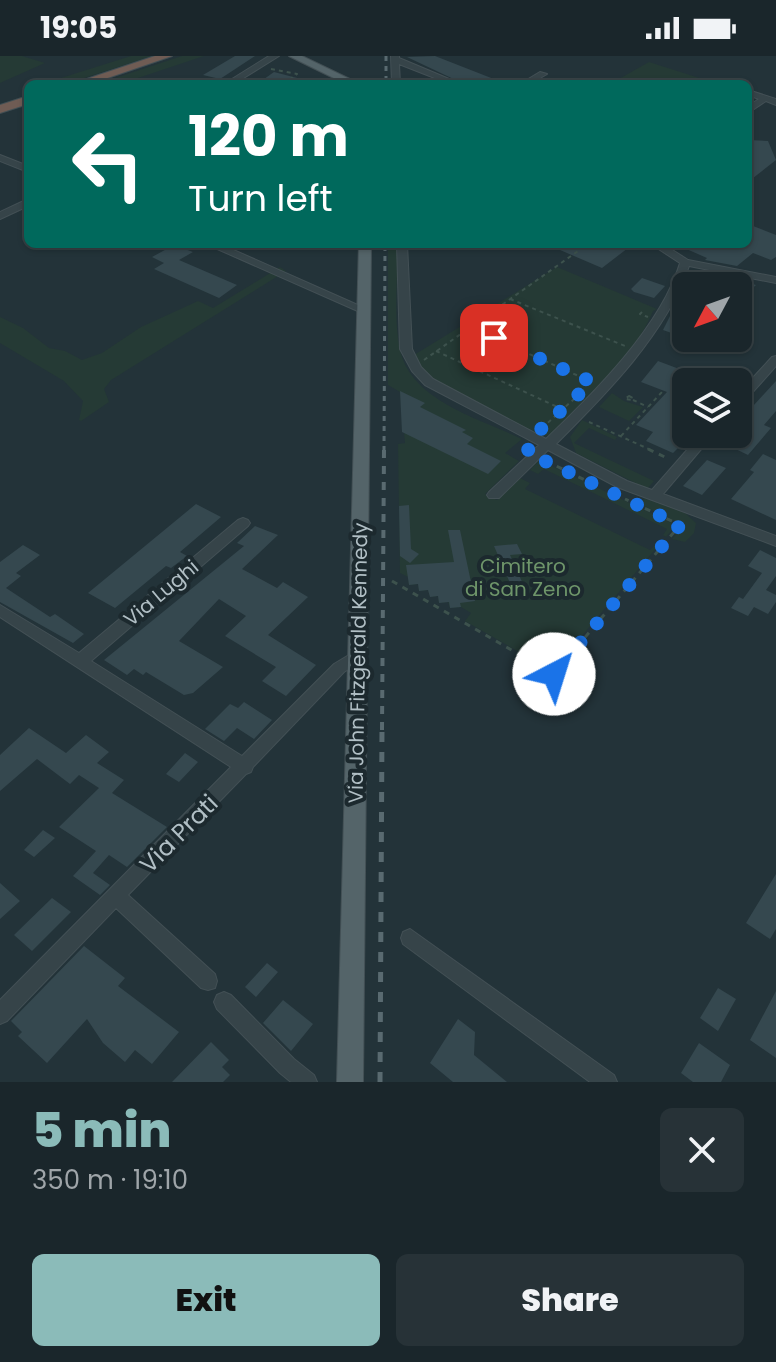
<!DOCTYPE html>
<html lang="en">
<head>
<meta charset="utf-8">
<style>
	body { margin:0; font-family:Poppins,sans-serif; background:#273237; color:#f1f3f6; height:100vh; display:flex; flex-direction:column; font-size:30px; white-space:nowrap }
	* { box-sizing:border-box; margin:0 }
	p { font-size:26px; color:#9fa5a9 }
	.icon { flex:none; width:44px; height:44px; fill:none; stroke:currentColor; stroke-width:2; stroke-linecap:round; stroke-linejoin:round }
	.map { position:relative; height:1026px; overflow:hidden }
	.side { display:flex; flex-direction:column; background:#1a262b; flex:1 }
	.side>* { flex:none }
	.guide { position:absolute; left:24px; top:24px; width:728px; height:168px; border-radius:12px; box-shadow:0 2px 6px #0004,0 0 0 2px #384347; background:#00695c; color:#fff; overflow:hidden }
	.needle { width:52px; rotate:229deg }
	.buttons { position:absolute; left:672px; top:216px; display:grid; gap:16px }
	.buttons a { display:grid; place-items:center; width:80px; height:80px; border-radius:12px; background:#1a262b; box-shadow:0 2px 6px #0004,0 0 0 2px #384347; font-size:40px }
	.pin { position:absolute; display:grid; place-items:center; width:68px; height:68px; color:#fff; margin:-34px; border-radius:16px; box-shadow:0 4px 12px #0006 }
	.me { position:absolute; width:88px; margin:-44px; rotate:40deg; stroke-linejoin:round; filter:drop-shadow(0 0 6px #0008) }
	.turn { display:flex; align-items:center; gap:28px; height:168px; padding:0 32px; font-size:36px }
	.turn .icon { width:104px; height:104px; stroke-width:2.5 }
	.turn b { display:block; font-size:56px; line-height:68px }
	.round { display:grid; place-items:center; flex:none; width:84px; height:84px; border-radius:12px; background:#273237 }
	.head { display:flex; align-items:center; justify-content:space-between; height:136px; padding:0 32px }
	h1 { font-size:48px; font-weight:800; line-height:60px; color:#8bbbb9 }
	.button { display:flex; gap:16px; margin-top:auto; padding:16px 32px }
	.button a { flex:1; height:92px; border-radius:12px; background:#8bbbb9; color:#111; font-size:32px; font-weight:800; line-height:92px; text-align:center }
	.button a+a { background:#273237; color:#f1f3f6 }
	.status { display:flex; justify-content:space-between; align-items:center; height:56px; padding:0 40px; background:#1a262b; direction:ltr }
	.status svg { height:22px; fill:currentColor }
	.map>svg:first-child { display:block }
	.green { fill:#253a35 }
	.building { fill:#35484f }
	.lines { fill:none; stroke-linecap:round; stroke-linejoin:round }
	.minor-casing { stroke:#435055; stroke-width:2 }
	.major-casing { stroke:#435055; stroke-width:2 }
	.highway-casing { stroke:#414f54; stroke-width:2 }
	.path-far1 { stroke:#3d524d; stroke-width:2; stroke-dasharray:4 4; stroke-linecap:butt }
	.path { stroke:#3d524d; stroke-width:3; stroke-dasharray:6 6; stroke-linecap:butt }
	.minor { fill:#364449; fill-rule:evenodd }
	.major { fill:#546469; fill-rule:evenodd }
	.highway { fill:#6f5c54; fill-rule:evenodd }
	.rail-far2 { stroke:#596a70; stroke-width:3; stroke-dasharray:5 5; stroke-linecap:butt }
	.rail-far1 { stroke:#596a70; stroke-width:4; stroke-dasharray:8 8; stroke-linecap:butt }
	.rail { stroke:#596a70; stroke-width:5; stroke-dasharray:10 10; stroke-linecap:butt }
	.route { stroke:#1a73e8; stroke-width:14; stroke-dasharray:0 25.2 }
	.labels { text-anchor:middle; stroke-width:8; stroke-linejoin:round; paint-order:stroke }
	.park-label { font-size:20px; fill:#6e956a; stroke:#1c292e }
	.street-label { font-size:20px; fill:#b1bfc5; stroke:#1c292e }
	.near-street-label { font-size:24px; fill:#b1bfc5; stroke:#1c292e }
</style>
</head>
<body>
<div class="status"><b>19:05</b><svg viewBox="0 0 49 12"><path d="M0 12V9h3v3zM5 12V6h3v6zM10 12V3h3v9zM15 12V0h3v12zM26 1h20v11H26zM47 4h2v5h-2z"/></svg></div>
<div class="map">
<svg width="776" height="1026" viewBox="0 0 776 1026">
	<rect width="100%" height="100%" fill="#233339"/>
	<path class="green" d="M0,0h22l23,7 -45,20z
		M131,0h21l-86,28h-24z
		M182,0h22l-84,28h-23z
		M649,6l69,22h-108z
		M388,188h10c0,34 -5,73 2,106 11,51 81,69 122,89l-17,14 14,8 -34,33 12,6 23,-22 10,5 -5,6 125,61 5,-5 3,1 -106,125 -87,-50 6,-8 -10,-6 -11,1 -2,-6 -9,1 -1,-7 -8,1 -2,-7 -9,1 -1,-7 -9,1 -1,-8 -8,-4 -2,-129 7,-1 -5,-51 -12,-7z
		M280,211l6,4 -175,109 -7,9 5,13 -28,19 -2,-1 4,-19 -19,-20 -64,-38v-26l23,11 26,20 16,3 17,9 20,-7 39,-26 57,-26 15,7z
		M557,211l100,42 -4,2c-18,45 -62,84 -98,123l-11,2c-32,-11 -117,-49 -130,-81z
		M612,337l12,8 19,6 -14,14 -30,-14z
		M582,364l35,17 -2,3 -26,-12 -15,15 80,38 -7,8 -71,-36 -6,-16z
		M539,404l137,65 -10,12 -3,-2 4,-6 -123,-60 -6,5 -8,-4z
		M644,442l41,15 11,10 -2,10 -9,9 -13,-3 11,-14 -43,-21z"/>
	<path class="building" d="M235,0h20l-35,23 -17,-4z
		M435,0l69,27v1h-40l-57,-27z
		M274,16l31,8 -1,4h-47z
		M749,84l19,1 8,19 -28,22z
		M748,168l28,11v22l-5,3 -18,-7 -16,13 -32,-6 2,-2 -32,-14h73z
		M546,188h73l9,4 -26,20z
		M174,189l19,7 -14,8 58,25 -18,13 -65,-29 10,-6 -12,-6z
		M705,216l33,7 18,6 -18,17v-16h-50z
		M642,222l23,8 -11,12 -20,-6 -3,-3z
		M686,228v51l-6,1 -17,-6z
		M658,305l53,20 -25,1v58l-13,13 -27,-12 7,-9 -17,-7 31,-33 -26,-10z
		M776,325v30l-12,14 7,3 -23,27 -25,-12 9,-9h6v-7l7,-8 -2,-2z
		M400,335l25,12 -5,4 46,23 -4,2 11,6 -6,6 34,17 -13,13 -86,-42z
		M763,398l13,6v60l-45,-21 23,-27 -4,-2z
		M707,404l19,8 -24,27 -19,-9z
		M196,448l25,13 -41,35 7,4 -16,12 -5,-2 -51,42 -27,-15z
		M409,449l2,44 8,5 -9,9 -10,-7 -1,-50z
		M255,470l23,9 -36,34 35,19 6,-6 25,15 -40,38 48,30 -30,31 -24,-15 14,-14 -51,-31 21,-20 -27,-17 -40,42 44,26 -30,26 -9,2 -38,-23 -3,3 -9,-6 -7,6 -23,-15 140,-114 -7,-3z
		M448,474h12l15,71 -15,2 1,4 -11,1 -1,-6 -10,1 -1,-7 -8,1 -2,-7 -9,1 -1,-7 -9,1 -3,-20 48,-3z
		M517,488l5,10 -12,1 18,40 -12,2 -22,-51z
		M23,489l17,10 -24,18 5,3 -15,12 44,29 5,-3 29,20 -11,9 -73,-41v-40z
		M760,494l16,8v18l-10,14 10,5v7l-8,12 -14,-7 -6,9 -17,-8 8,-11 4,2 19,-26 -14,-7z
		M244,646l28,18 -18,19 -17,-11 -13,13 -19,-12 25,-25 8,4z
		M29,672l37,25 20,-18 23,17 -12,11 27,17 -12,13 55,34 -40,40 -18,-12 -16,18 17,12 -10,10 -27,-19 23,-25 -37,-24 40,-39 -20,-13 -9,9 -33,-25 -37,32v-36z
		M185,697l13,9 -19,20 -13,-8z
		M43,774l12,8 -21,19 -10,-7z
		M776,818v55l-6,10 -24,-16z
		M0,827l20,18 -20,18z
		M52,842l19,14 -39,39 -18,-16z
		M84,890l41,32 -7,8 61,46 -27,32 -17,-14 -10,12 -22,-19 -16,-24 -40,44 -29,-27 4,-4 -11,-11z
		M267,907l11,9 -22,25 -11,-10z
		M718,932l18,11 -18,32 -18,-13z
		M776,935v67l-26,-18z
		M283,944l30,24 -22,27 -28,-28z
		M458,963l17,13 -1,23 33,27h-54l-23,-19z
		M211,986l18,18 -7,7 8,8 -7,7h-51z
		M699,987l31,22 -9,17h-28l-12,-9z"/>
	<g class="lines">
		<g class="minor-casing">
			<path id="minor" d="M269,0h10l-45,28h-10z
				M391,0h8v2l62,26h-11l-51,-20 1,20h-8z
				M540,16l7,2 -17,10h-10z
				M748,34l28,9v6l-10,-4 -18,12v-7l11,-7 -11,-4z
				M0,99l28,11v6l-28,-11z
				M28,143v7l-28,13v-7z
				M206,188h14l149,66 -5,3 -4,-1z
				M397,188h10l5,105 9,18 12,12 113,60c47,-45 115,-112 134,-176l-29,-19h12l25,16 88,17v6l-87,-17c-22,67 -84,129 -133,178l71,37 25,9 49,-56h13l-51,60 113,42v10l-159,-59 -69,-37 -49,48h-10l-2,-3 2,-3 50,-47 -114,-60 -13,-14 -12,-22z
				M776,300v10l-34,38 -4,1v-11l34,-37z
				M243,462l5,2 2,3 -2,3 -157,135 151,95 92,-92 25,-15 5,2 3,4 -3,4 -20,13 -91,95 -2,5 -5,2 -118,121 87,79 2,7 -2,7 -7,2 -7,-2 -85,-80 -109,113 -7,3v-24l231,-233 -231,-150v-12l79,48 159,-133z
				M410,873l204,146 3,7h-27l-187,-138 -2,-6 2,-6z
				M224,936l7,3 63,64 20,16 3,7h-26l-11,-9 -63,-64 -3,-7 3,-7z"/>
		</g>
		<g class="major-casing">
			<path id="major" d="M289,0h13l58,28h-14z
				M359,188h12l-8,838h-26z"/>
		</g>
		<g class="highway-casing">
			<path id="highway" d="M155,0h17l-82,28h-18z
				M28,40v8l-28,9v-8z"/>
		</g>
		<path class="path-far1" d="M271,13l26,5 -12,9 5,1
			M510,243l115,47
			M642,256l-2,2 8,3
			M471,272l121,54
			M436,295l128,59
			M424,304l164,-116
			M629,340l4,2 -1,2 -7,-1z
			M633,344l15,7
			M589,366l64,29
			M542,372l42,-38
			M621,380l41,-44"/>
		<path class="path" d="M648,393l21,10
			M546,405l47,23
			M392,525l187,108
			M554,618l126,-149 -55,-26"/>
		<use href="#minor" class="minor"/>
		<use href="#major" class="major"/>
		<use href="#highway" class="highway"/>
		<path class="rail-far2" d="M386,0v28
			M384,395l1,-207"/>
		<path class="rail-far1" d="M382,674l2,-281"/>
		<path class="rail" d="M380,1026l2,-354"/>
	</g>
	<g class="lines">
		<path class="route" d="M494,282l98,44 -52,48 -6,14 -8,8 154,73 -126,149"/>
	</g>
	<g class="labels">
		<g class="park-label">
			<text x="523" y="517">Cimitero<tspan x="523" dy="23">di San Zeno</tspan></text>
		</g>
		<g class="street-label">
			<text transform="translate(161 537) rotate(-40)" y="7">Via Lughi</text>
			<text transform="translate(358 607) rotate(-89)" y="7">Via John Fitzgerald Kennedy</text>
		</g>
		<g class="near-street-label">
			<text transform="translate(179 778) rotate(-45)" y="8">Via Prati</text>
		</g>
	</g>
</svg>
<div class="buttons">
<a><svg class="needle" viewBox="-14 -14 28 28"><path d="M0-13l5 13h-10z" fill="#e53935"/><path d="M0 13l5-13h-10z" fill="#9fa5a9"/></svg></a>
<a><svg class="icon" aria-label="layers" viewBox="0 0 24 24"><path d="M12 4l9 5-9 5-9-5zM3 14l9 5 9-5"/></svg></a>
</div>
<div class="pin" style="left:494px;top:282px;background:#d93025"><svg class="icon" aria-label="arrive" viewBox="0 0 24 24"><path d="M6 21V4h12l-3 4 3 4H6"/></svg></div>
<svg class="me" style="left:554px;top:618px" viewBox="-20 -20 40 40"><circle r="19" fill="#fff"/><path d="M0-13L10 11 0 6-10 11z" fill="#1a73e8"/></svg>
<div class="guide">
<div class="turn"><svg class="icon" aria-label="left" viewBox="0 0 24 24"><path d="M17 20v-9H6M10 6l-5 5 5 5"/></svg><div><b>120 m</b>Turn left</div></div>
</div>
</div>
<section class="side">
<div class="head"><div><h1>5 min</h1><p>350 m · 19:10</p></div><a class="round"><svg class="icon" aria-label="close" viewBox="0 0 24 24"><path d="M6 6l12 12M18 6L6 18"/></svg></a></div>
<div class="button"><a>Exit</a><a>Share</a></div>
</section>
</body>
</html>
